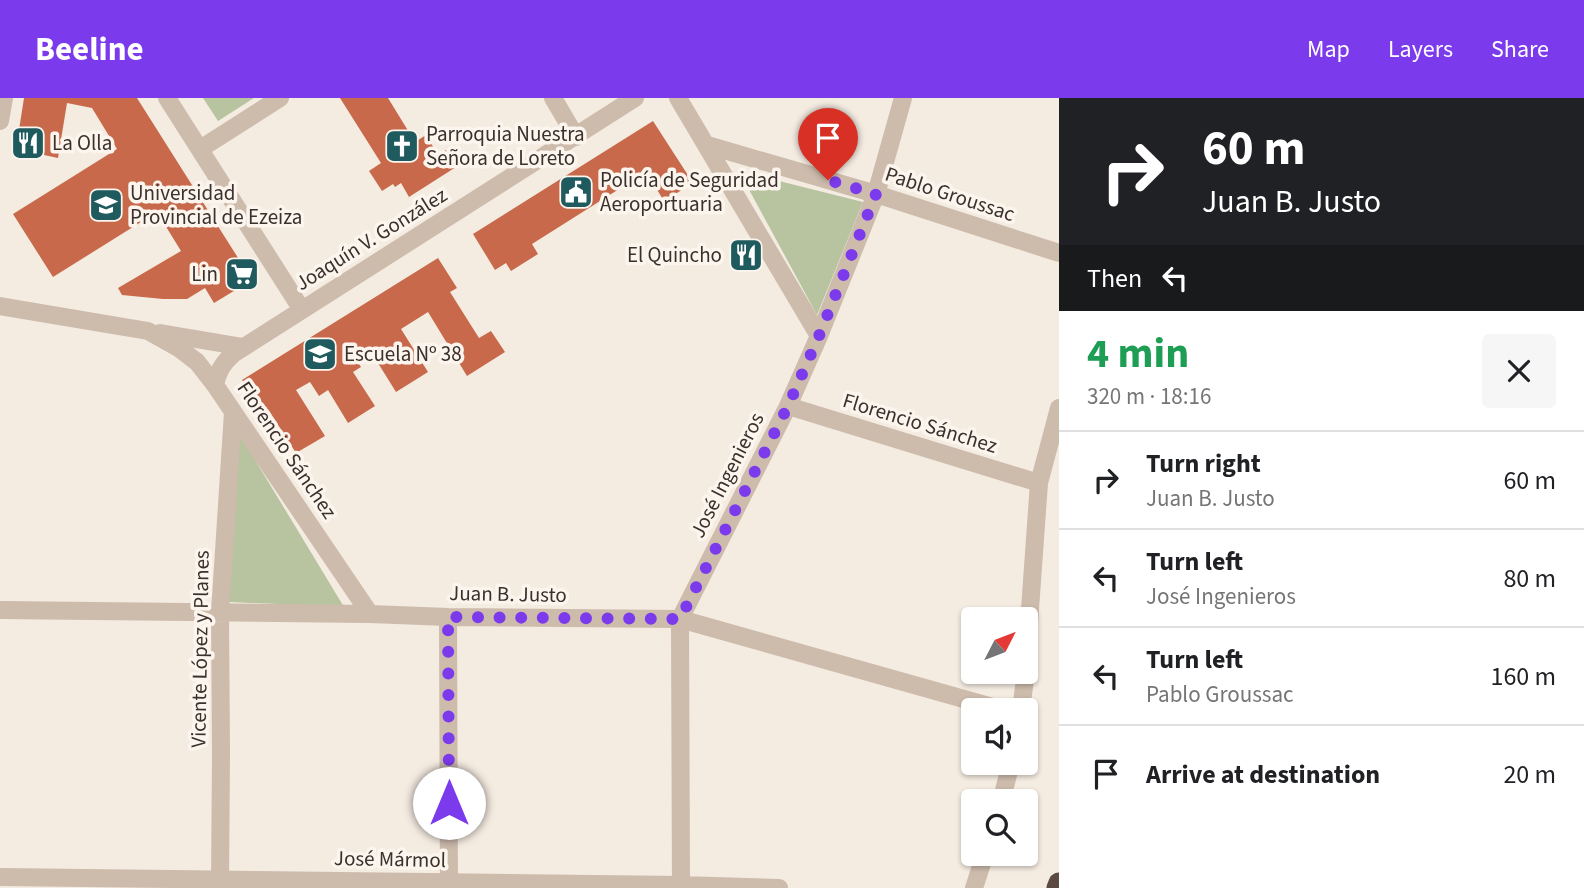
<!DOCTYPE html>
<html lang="en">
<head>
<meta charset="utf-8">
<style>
	body { margin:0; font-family:"Source Sans 3",sans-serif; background:#f6f6f6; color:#202124; height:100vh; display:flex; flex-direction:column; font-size:26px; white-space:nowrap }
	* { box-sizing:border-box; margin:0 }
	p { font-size:23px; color:#757577 }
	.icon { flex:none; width:38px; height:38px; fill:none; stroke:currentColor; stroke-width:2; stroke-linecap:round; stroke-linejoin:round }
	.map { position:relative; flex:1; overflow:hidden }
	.drawer { display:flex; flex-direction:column; background:#fff; width:525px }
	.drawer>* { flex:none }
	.guide { background:#202124; color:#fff; overflow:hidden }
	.needle { width:46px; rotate:48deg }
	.fabs { position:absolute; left:961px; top:509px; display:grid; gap:14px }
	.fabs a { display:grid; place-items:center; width:77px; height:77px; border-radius:7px; background:#fff; box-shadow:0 2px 5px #0004; font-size:35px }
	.pin { position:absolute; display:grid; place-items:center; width:60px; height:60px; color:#fff; margin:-72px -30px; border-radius:50% 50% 50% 0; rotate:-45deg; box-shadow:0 0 7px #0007 }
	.pin .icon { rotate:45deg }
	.me { position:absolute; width:77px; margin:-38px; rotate:0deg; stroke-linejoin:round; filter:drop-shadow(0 0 5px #0008) }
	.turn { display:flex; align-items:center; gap:24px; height:147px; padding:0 28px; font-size:32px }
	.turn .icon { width:91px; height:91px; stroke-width:2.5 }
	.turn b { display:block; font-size:49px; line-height:60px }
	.then { display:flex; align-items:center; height:66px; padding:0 28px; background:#0003; gap:14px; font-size:26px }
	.round { display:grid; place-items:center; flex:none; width:74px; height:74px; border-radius:7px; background:#f6f6f6 }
	.headline { display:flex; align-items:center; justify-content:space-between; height:119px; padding:0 28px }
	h1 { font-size:42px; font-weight:700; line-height:52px; color:#1e9e55 }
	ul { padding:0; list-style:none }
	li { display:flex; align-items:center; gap:21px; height:98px; padding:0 28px; border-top:2px solid #e0e0e0 }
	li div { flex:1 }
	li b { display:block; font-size:26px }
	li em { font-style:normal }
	header { display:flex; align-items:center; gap:42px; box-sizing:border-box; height:98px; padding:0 35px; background:#7c3aed; color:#fff }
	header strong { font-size:33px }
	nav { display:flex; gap:38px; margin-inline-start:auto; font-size:24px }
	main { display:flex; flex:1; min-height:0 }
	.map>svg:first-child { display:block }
	.green { fill:#b8c4a0 }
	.building { fill:#c8694b }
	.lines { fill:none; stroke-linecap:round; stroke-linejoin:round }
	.minor { stroke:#cdbbac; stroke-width:18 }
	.motorway { stroke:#5c4a42; stroke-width:21 }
	.route { stroke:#7c3aed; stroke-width:12; stroke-dasharray:0 21.6 }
	.labels { text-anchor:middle; stroke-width:7; stroke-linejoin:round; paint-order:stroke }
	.poi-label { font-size:21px; fill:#3b302b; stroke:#fbf5ee; text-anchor:start }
	.street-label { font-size:21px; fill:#3b302b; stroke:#fbf5ee }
</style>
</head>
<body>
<header>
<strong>Beeline</strong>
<nav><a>Map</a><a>Layers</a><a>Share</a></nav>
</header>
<main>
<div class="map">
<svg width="1059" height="790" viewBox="0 0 1059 790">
	<rect width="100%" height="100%" fill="#f4ebe1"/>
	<path class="green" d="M203,0h51l-36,23z
		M739,73l124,31 -46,113z
		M240,337l104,172 -116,-5z"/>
	<path class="building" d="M24,0h113l115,182 -38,23 -9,-15 -18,11h-24l-41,-4 -4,-7 63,-37 -24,-39 -104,65 -40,-63 104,-65 -25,-41 -25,-5 -9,55 -42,-9z
		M340,0h48l27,44 11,-7 12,20 8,-5 10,17 -47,30 -8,-14 -6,4 -2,-3 -11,7 -13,-20 12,-8z
		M653,23l40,62 -29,18 -18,-29 -114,72 6,10 -27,17 -5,-8 -11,7 -22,-36z
		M438,160l19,30 -7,4 29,46 12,-7 14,21 -38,24 -39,-64 -27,17 27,43 -32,20 -28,-45 -14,9 7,11 -8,5 22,34 -27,17 -20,-33 -9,6 -9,-14 -14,8 29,46 -29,17 -28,-44 -6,4 -20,-33z"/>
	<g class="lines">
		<path class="minor" d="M167,0l135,212
			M553,0l23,39
			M678,0l141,238
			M0,23l4,-23
			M707,47l169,49 183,59
			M200,51l80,-51
			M0,208l148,25 32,18 17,13 18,23 155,229
			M160,235l83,14
			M215,287c3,-14 8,-22 18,-31l402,-256
			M788,308l251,77
			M0,512l370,4 78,3 232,2 323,91
			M448,519l1,271
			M1021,612l4,-31 14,-196 20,-75
			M1001,704l10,-39
			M0,779l681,8 98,3
			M220,790l1,-135 -1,-140 13,-201
			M681,790l-1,-269 108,-213 31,-70 57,-142 27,-96
			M974,790l11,-34"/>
		<path class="motorway" d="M1057,790l2,-5"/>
	</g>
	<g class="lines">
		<path class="route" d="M449,705l-1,-186 232,2 108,-213 31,-70 57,-142 -48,-14"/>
	</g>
	<defs>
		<g id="restaurant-square" transform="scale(1.75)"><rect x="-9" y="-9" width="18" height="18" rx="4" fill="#1f5a5e" stroke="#fbf5ee"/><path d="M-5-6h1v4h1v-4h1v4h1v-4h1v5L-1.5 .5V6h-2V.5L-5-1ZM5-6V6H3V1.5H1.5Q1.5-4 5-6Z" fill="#fff"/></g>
		<g id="church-square" transform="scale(1.75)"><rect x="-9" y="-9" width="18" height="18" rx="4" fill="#1f5a5e" stroke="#fbf5ee"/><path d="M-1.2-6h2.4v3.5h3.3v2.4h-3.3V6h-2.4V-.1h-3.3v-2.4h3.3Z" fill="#fff"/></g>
		<g id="civic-square" transform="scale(1.75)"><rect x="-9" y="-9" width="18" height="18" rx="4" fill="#1f5a5e" stroke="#fbf5ee"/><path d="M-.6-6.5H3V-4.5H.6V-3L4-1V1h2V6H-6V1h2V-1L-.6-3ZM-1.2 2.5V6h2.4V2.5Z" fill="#fff"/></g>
		<g id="university-square" transform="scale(1.75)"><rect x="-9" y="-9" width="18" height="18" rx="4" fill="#1f5a5e" stroke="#fbf5ee"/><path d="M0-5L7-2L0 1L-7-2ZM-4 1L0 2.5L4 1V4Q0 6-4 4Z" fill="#fff"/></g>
		<g id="supermarket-square" transform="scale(1.75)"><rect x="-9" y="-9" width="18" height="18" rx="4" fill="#1f5a5e" stroke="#fbf5ee"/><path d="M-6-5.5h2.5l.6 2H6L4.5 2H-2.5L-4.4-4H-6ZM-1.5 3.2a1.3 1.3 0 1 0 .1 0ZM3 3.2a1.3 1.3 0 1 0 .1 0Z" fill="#fff"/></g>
		<g id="school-square" transform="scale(1.75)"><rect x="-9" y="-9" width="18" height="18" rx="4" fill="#1f5a5e" stroke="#fbf5ee"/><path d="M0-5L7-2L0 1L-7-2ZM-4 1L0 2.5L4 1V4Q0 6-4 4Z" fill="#fff"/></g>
	</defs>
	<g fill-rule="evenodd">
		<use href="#restaurant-square" x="28" y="45"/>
		<use href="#church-square" x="402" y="48"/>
		<use href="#civic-square" x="576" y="94"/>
		<use href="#university-square" x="106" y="107"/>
		<use href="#restaurant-square" x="746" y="157"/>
		<use href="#supermarket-square" x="242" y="176"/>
		<use href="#school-square" x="320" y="256"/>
	</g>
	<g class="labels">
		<g class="poi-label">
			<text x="426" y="43">Parroquia Nuestra<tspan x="426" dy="24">Señora de Loreto</tspan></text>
			<text x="52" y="52">La Olla</text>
			<text x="600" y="89">Policía de Seguridad<tspan x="600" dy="24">Aeroportuaria</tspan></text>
			<text x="130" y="102">Universidad<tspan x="130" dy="24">Provincial de Ezeiza</tspan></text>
			<text x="722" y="164" text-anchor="end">El Quincho</text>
			<text x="218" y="183" text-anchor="end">Lin</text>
			<text x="344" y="263">Escuela Nº 38</text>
		</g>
		<g class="street-label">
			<text transform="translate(950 96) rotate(18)" y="7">Pablo Groussac</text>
			<text transform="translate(371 141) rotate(-32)" y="7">Joaquín V. González</text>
			<text transform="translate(920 325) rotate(17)" y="7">Florencio Sánchez</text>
			<text transform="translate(287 352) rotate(56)" y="7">Florencio Sánchez</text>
			<text transform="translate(727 377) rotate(-63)" y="7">José Ingenieros</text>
			<text transform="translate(508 496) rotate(1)" y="7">Juan B. Justo</text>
			<text transform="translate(200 551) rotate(-89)" y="7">Vicente López y Planes</text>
			<text transform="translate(390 761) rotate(1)" y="7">José Mármol</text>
		</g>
	</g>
</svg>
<div class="fabs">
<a><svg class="needle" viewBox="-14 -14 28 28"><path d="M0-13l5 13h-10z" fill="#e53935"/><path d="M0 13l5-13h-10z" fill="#757577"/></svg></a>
<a><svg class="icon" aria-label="sound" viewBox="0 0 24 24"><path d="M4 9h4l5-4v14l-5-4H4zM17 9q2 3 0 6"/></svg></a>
<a><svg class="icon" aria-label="search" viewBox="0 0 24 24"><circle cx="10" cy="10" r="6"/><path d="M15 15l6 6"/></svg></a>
</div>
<div class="pin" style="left:828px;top:82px;background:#d93025"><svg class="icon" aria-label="arrive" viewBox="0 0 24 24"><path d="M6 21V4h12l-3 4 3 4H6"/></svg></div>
<svg class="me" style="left:449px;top:705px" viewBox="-20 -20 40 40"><circle r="19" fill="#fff"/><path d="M0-13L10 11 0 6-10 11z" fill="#7c3aed"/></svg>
</div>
<section class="drawer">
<div class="guide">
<div class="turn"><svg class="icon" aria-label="right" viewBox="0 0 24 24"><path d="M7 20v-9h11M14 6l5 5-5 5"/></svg><div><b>60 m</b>Juan B. Justo</div></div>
<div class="then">Then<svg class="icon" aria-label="left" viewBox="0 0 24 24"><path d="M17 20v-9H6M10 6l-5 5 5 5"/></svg></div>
</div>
<div class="headline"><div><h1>4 min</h1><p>320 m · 18:16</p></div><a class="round"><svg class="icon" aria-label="close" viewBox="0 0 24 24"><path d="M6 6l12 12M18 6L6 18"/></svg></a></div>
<ul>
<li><svg class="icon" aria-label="right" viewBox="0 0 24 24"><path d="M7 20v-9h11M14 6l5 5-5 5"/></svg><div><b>Turn right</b><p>Juan B. Justo</p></div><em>60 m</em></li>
<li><svg class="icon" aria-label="left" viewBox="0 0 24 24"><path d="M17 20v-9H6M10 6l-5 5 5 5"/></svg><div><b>Turn left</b><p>José Ingenieros</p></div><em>80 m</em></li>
<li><svg class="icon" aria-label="left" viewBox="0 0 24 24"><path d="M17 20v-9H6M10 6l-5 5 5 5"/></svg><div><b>Turn left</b><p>Pablo Groussac</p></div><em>160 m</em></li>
<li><svg class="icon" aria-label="arrive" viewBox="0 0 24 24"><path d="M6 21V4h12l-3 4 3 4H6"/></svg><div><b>Arrive at destination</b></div><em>20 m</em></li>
</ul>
</section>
</main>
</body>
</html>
